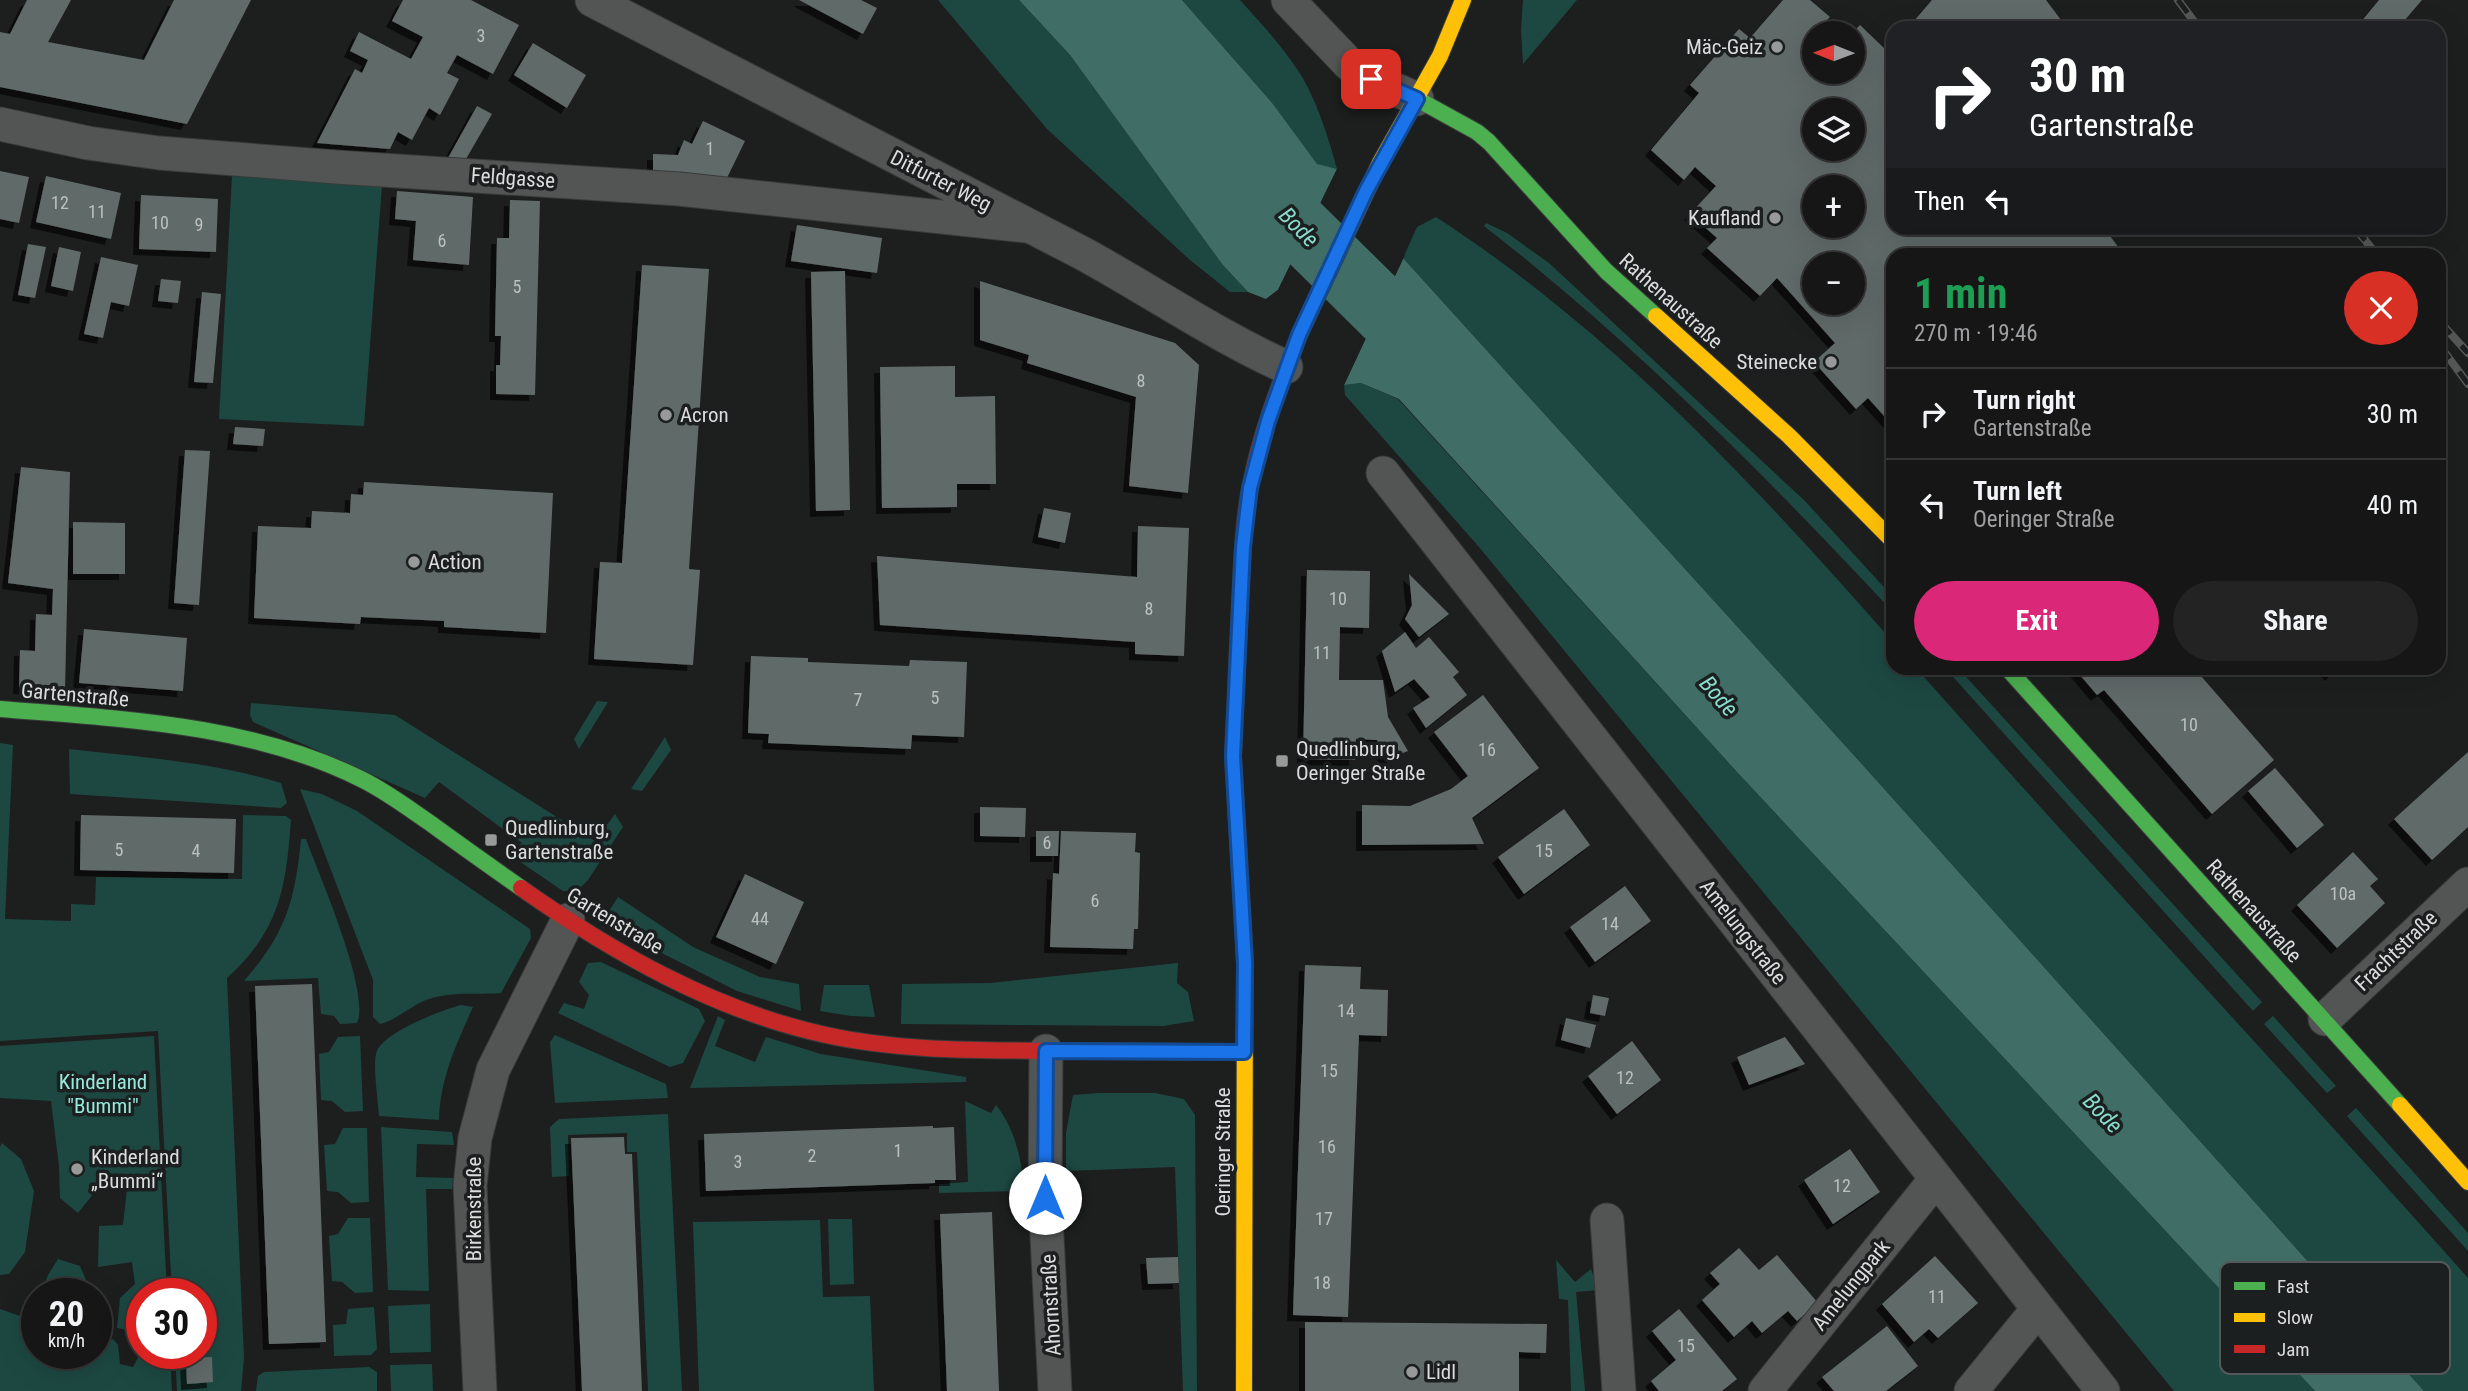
<!DOCTYPE html>
<html lang="en">
<head>
<meta charset="utf-8">
<style>
	body { margin:0; font-family:"Roboto Condensed",sans-serif; background:#232323; color:#f1f3f6; height:100vh; display:flex; flex-direction:column; font-size:26px; white-space:nowrap }
	* { box-sizing:border-box; margin:0 }
	p { font-size:23px; color:#9e9fa1 }
	.icon { flex:none; width:38px; height:38px; fill:none; stroke:currentColor; stroke-width:2; stroke-linecap:round; stroke-linejoin:round }
	.map { position:relative; flex:1; overflow:hidden }
	.details { position:absolute; left:1886px; top:248px; width:560px; height:427px; display:flex; flex-direction:column; background:#161616; border-radius:21px; box-shadow:0 7px 28px #0002,0 0 0 2px #353535 }
	.details>* { flex:none }
	.top-card { position:absolute; left:1886px; top:21px; width:560px; height:214px; border-radius:21px; box-shadow:0 7px 28px #0002,0 0 0 2px #353535; background:#202124; color:#fff; overflow:hidden }
	.needle { width:46px; rotate:271deg }
	.buttons { position:absolute; left:1802px; top:21px; display:grid; gap:14px }
	.buttons a { display:grid; place-items:center; width:63px; height:63px; border-radius:50%; background:#161616; box-shadow:0 7px 28px #0002,0 0 0 2px #353535; font-size:35px }
	.speed { position:absolute; left:21px; top:1278px; display:flex; gap:14px; font-size:35px; font-weight:700; text-align:center }
	.speed>* { display:grid; place-content:center; width:91px; height:91px; border-radius:50%; background:#161616; box-shadow:0 7px 28px #0002,0 0 0 2px #353535; line-height:1 }
	.speed small { font-size:18px; font-weight:400 }
	.speed .limit { border:10px solid #d22; background:#fff; color:#111 }
	.pin { position:absolute; display:grid; place-items:center; width:60px; height:60px; color:#fff; margin:-30px; border-radius:14px; box-shadow:0 4px 10px #0006 }
	.me { position:absolute; width:77px; margin:-38px; rotate:0deg; stroke-linejoin:round; filter:drop-shadow(0 0 5px #0008) }
	.turn { display:flex; align-items:center; gap:24px; height:147px; padding:0 28px; font-size:32px }
	.turn .icon { width:91px; height:91px; stroke-width:2.5 }
	.turn b { display:block; font-size:49px; line-height:60px }
	.then { display:flex; align-items:center; height:66px; padding:0 28px; background:#0003; gap:14px; font-size:26px }
	.round { display:grid; place-items:center; flex:none; width:74px; height:74px; border-radius:37px; background:#232323 }
	.head { display:flex; align-items:center; justify-content:space-between; height:119px; padding:0 28px }
	h1 { font-size:42px; font-weight:700; line-height:52px; color:#1e9e55 }
	.button { display:flex; gap:14px; margin-top:auto; padding:14px 28px }
	.button a { flex:1; height:80px; border-radius:42px; background:#db2777; color:#fff; font-size:28px; font-weight:700; line-height:80px; text-align:center }
	.button a+a { background:#232323; color:#f1f3f6 }
	ul { padding:0; list-style:none }
	li { display:flex; align-items:center; gap:21px; height:91px; padding:0 28px; border-top:2px solid #353535 }
	li div { flex:1 }
	li b { display:block; font-size:26px }
	li em { font-style:normal }
	.map>svg:first-child { display:block }
	.green { fill:#1d4842 }
	.water { fill:#406d66 }
	.pier { fill:#1d1e1e }
	.lines { fill:none; stroke-linecap:round; stroke-linejoin:round }
	.river { stroke:#406d66; stroke-width:65 }
	.building { fill:#616b69; fill-rule:evenodd; filter:url(#shadow) }
	.street-casing { stroke:#393b3a; stroke-width:35 }
	.fast-casing { stroke:#393b3a; stroke-width:18 }
	.slow-casing { stroke:#393b3a; stroke-width:18 }
	.jam-casing { stroke:#393b3a; stroke-width:18 }
	.street { stroke:#535454; stroke-width:33 }
	.fast { stroke:#4caf50; stroke-width:16 }
	.slow { stroke:#ffc107; stroke-width:16 }
	.jam { stroke:#c62828; stroke-width:16 }
	.rail-casing { stroke:#575858; stroke-width:8 }
	.rail { stroke:#1c1f1f; stroke-width:5; stroke-dasharray:16; stroke-linecap:butt }
	.route-casing { stroke:#114b97; stroke-width:18 }
	.route { stroke:#1a73e8; stroke-width:12 }
	.poi-dot { fill:#989a9a; stroke:#1c1f1f; stroke-width:2.5 }
	.labels { text-anchor:middle; stroke-width:7; stroke-linejoin:round; paint-order:stroke }
	.number-label { font-size:18px; fill:#bcc0bf }
	.poi-label { font-size:21px; fill:#dbdddc; stroke:#1c1f1f; text-anchor:start }
	.street-label { font-size:21px; fill:#dbdddc; stroke:#1c1f1f }
	.park-label { font-size:21px; fill:#95eadd; stroke:#1c1f1f }
	.water-label { font-size:23px; font-style:italic; fill:#88ddcf; stroke:#1c1f1f }
	.key { fill:#1c1f1f; stroke:#555858; stroke-width:2 }
	.key-label { font-size:19px; fill:#dbdddc }
</style>
</head>
<body>
<div class="map">
<svg width="2468" height="1391" viewBox="0 0 2468 1391">
	<defs>
		<filter id="shadow"><feDropShadow dx="-6" dy="6" stdDeviation="0" flood-color="#0009"/></filter>
	</defs>
	<rect width="100%" height="100%" fill="#1d1e1e"/>
	<path class="green" d="M938,0h81l51,55 152,209 26,28h-18l-40,-32 -143,-131z
		M1182,0h58c21,23 42,46 59,72 17,26 30,67 38,97l-20,-4 -44,-61z
		M1523,0h54l-54,64 -2,-34z
		M232,176l150,9 -18,241 -145,-7z
		M1436,217c177,115 319,268 457,425l1,26 23,1c181,205 369,404 551,609v113h-44l-564,-629 -457,-504 14,-31z
		M1486,223l21,10 42,30 256,238 88,96v15c-128,-137 -260,-270 -409,-386z
		M1361,383l37,16 339,373 578,619h-141l-695,-844 -134,-152 -1,-10z
		M1946,669h13l303,333 -9,9z
		M597,701l11,1 -29,47 -5,-10z
		M251,703l144,12 200,126 20,-27 8,13 -35,53 -11,11h-14l-56,-38 15,-10 -83,-61 -14,16 -172,-76 -3,-7z
		M665,737l6,13 -29,41 -11,-2z
		M0,743l13,2 -8,174 66,2v-17l24,1 1,-28 146,2 1,-64 43,1 5,4c-5,67 -11,110 -64,158l17,380 -3,33h-64l-2,-38h26v-60h-29l-14,-262 -158,10z
		M69,749c71,8 144,13 212,34l6,20 -6,5 -211,-14z
		M300,789l22,5 35,17 173,118 1,9 -30,55c-25,2 -48,-2 -72,6 -16,5 -34,22 -49,25l-7,-7v-37z
		M301,839h5c13,36 65,153 51,184l-17,1 -6,-8 -13,-2 -3,-36 -74,3c42,-48 51,-80 57,-142z
		M618,897l75,50 67,30 39,7 2,27 -64,-20 -117,-59 -9,-8 -2,-13z
		M601,962l98,47 6,12 -22,42 -13,4 -112,-54 6,-10 20,6 5,-14 -10,-13 9,-19z
		M1178,963l-1,20 11,9 6,29 -31,5 -262,-2 1,-40 88,-1z
		M824,985h45l6,32 -24,-1 -31,-5z
		M461,1005l12,2c-17,38 -33,72 -34,113l-60,-4c-1,-16 -6,-48 -3,-62 4,-21 66,-44 85,-49z
		M718,1016l7,4 -10,26 40,16 11,-25 55,17 145,23v5l-276,6z
		M2273,1016l63,70 -9,7 -63,-69z
		M555,1035l111,49 2,14 -113,5 -5,-61z
		M154,1036l13,257h-25v60h28l2,38h-172v-82l26,9 11,-17v52h59v-9l17,-5 5,6 2,19 13,3 8,-15 -9,-21 -15,-3 3,-30 15,-14 -3,-22 -34,5 1,-41 24,-1 5,-45 -12,-7 -18,15 -20,25 -18,-15 -1,-32 -8,-65 -51,-3v-52z
		M360,1036l3,75 -18,1 -13,-11 -11,-1 -2,-46 10,-2 9,-15z
		M1099,1093h56l29,6 11,16 2,276h-14l-8,-224 -109,4v-38l7,-38z
		M965,1101l26,12 5,-8c19,24 25,52 28,82l-4,4 -81,2v-9l29,-2z
		M2356,1108l112,125v18l-121,-135z
		M668,1114l14,277h-34l-11,-239h-10v-19l-59,2 1,41 -17,1 -2,-50 9,-8z
		M381,1127l71,5 2,13 -37,-1 -1,33 37,1 -1,11h-26l3,102 -41,-1z
		M343,1128h24l2,74 -18,1 -13,-11 -11,-1 -3,-46 11,-1z
		M2,1143l19,16 13,32 -9,61 -16,22 -9,1v-128z
		M348,1218h22l3,74 -18,1 -13,-11 -10,-1 -3,-45 9,-2z
		M828,1219h24l2,65 -24,1z
		M820,1220l3,77 47,-1 4,95h-175l-6,-169z
		M58,1259l22,7 9,21 -3,6h-45l7,-18z
		M1556,1260l19,22 16,-13 8,21 -23,2 9,99h-14l-3,-91 -9,-1z
		M430,1304l1,48 -41,1 -2,-47z
		M374,1307l3,42 -6,6 -37,1 -1,-31 13,-1 2,-15z
		M432,1364l1,27h-42l-1,-26z
		M369,1367l8,5v19h-121l2,-15 6,-4z"/>
	<path class="water" d="M1019,0h163l91,104 44,60 20,5 -59,121 -12,9 -18,-7 -26,-28 -152,-209z
		M1403,258l457,504 564,629h-109l-578,-619 -338,-373 -38,-16 -17,2z"/>
	<path class="pier" d="M1337,169l2,3 -58,119 -13,10 -2,-2 12,-9z
		M1402,254l3,1 -61,130 -3,-3z"/>
	<g class="lines">
		<path class="river" d="M1241,170l155,153 42,49"/>
	</g>
	<path class="building" d="M27,0h44l-23,42 96,18 30,-60h77l-64,124 -187,-37v-55l10,2z
		M403,0h68l48,25 -26,49 -36,-19 -10,18 12,6 -19,36 -11,-7 -17,32 -14,-8 -8,17 -73,-6 38,-74 7,4 6,-13 -18,-9 9,-19 52,27 12,-22 -31,-16z
		M799,0h62l16,8 -14,26z
		M1783,0h27l20,17 -10,10 7,6h-12v39h38v-40l7,-7 27,26 7,-7v184h210l21,28h-231v171l-26,-29 -12,11 -42,-47 21,-19 -58,-65 -17,18 -53,-48 10,-10 -27,-24 26,-28 -21,-19 -11,13 -33,-30 48,-57 -9,-8 49,-56 11,9zM1815,110h38v39h-38zM1815,187h38v39h-38zM1815,264h38v39h-38z
		M1932,0h114l21,28h-159z
		M2379,0h43l-24,28h-42z
		M533,43l53,32 -19,33 -53,-33z
		M477,106l15,8 -26,45 -18,-1z
		M703,121l42,20 -19,39 -73,-5v-21l25,1 6,-15 8,4z
		M0,171l29,6 -10,46 -19,-4z
		M46,176l75,17 -10,46 -75,-17z
		M397,191l76,6 -4,68 -56,-5 3,-39 -21,-2z
		M141,195l77,4 -2,53 -77,-3z
		M510,200l30,1 -5,194 -39,-1v-29h4l1,-29h-6l2,-98h12z
		M797,225l85,13 -5,35 -86,-12z
		M28,244l18,3 -11,51 -17,-3z
		M59,247l22,5 -8,39 -22,-5z
		M101,257l37,8 -9,41 -18,-4 -8,36 -19,-4z
		M642,265l67,4 -20,300 11,1 -7,95 -99,-6 6,-97 22,1z
		M845,271l5,239 -34,1 -5,-239z
		M161,279l20,2 -3,22 -20,-2z
		M980,281l195,62 24,22 -11,128 -59,-7 7,-89 -109,-34 2,-8 -49,-15z
		M202,292l19,2 -8,89 -19,-1z
		M955,366v31l40,-1 1,88h-39v23l-75,1 -2,-141z
		M235,427l30,2 -2,17 -30,-2z
		M185,450l25,1 -11,154 -25,-2z
		M21,467l49,5 -5,219 -46,-3 1,-38 15,1 1,-37 16,1 1,-26 -45,-6z
		M364,482l189,11 -7,140 -102,-6v-6l-83,-4 -1,7 -106,-6 4,-92 53,2 1,-17 38,2 1,-19 12,1z
		M1044,508l27,5 -6,30 -27,-6z
		M73,522l52,1v51h-52z
		M1138,526l51,2 -5,128 -49,-2v-12l-255,-17 -3,-69 260,21z
		M1307,570l63,1 -1,57 -29,-1 -1,53h44l5,37 20,34 -22,9 -9,-20 -21,-1 -1,21 -52,-1z
		M1409,574l40,40 -30,23 -14,-18 7,-14z
		M84,629l103,9 -4,53 -104,-8z
		M1405,632l11,16 13,-11 30,35 -6,5 14,18 -41,33 -13,-20 17,-11 -16,-18 -19,13 -13,-41z
		M751,656l57,2v4l101,4 1,-6 57,2 -3,75 -52,-2 -1,14 -143,-6 1,-9 -21,-1z
		M2074,668h120l80,92 -62,54 -108,-124 -7,5z
		M2325,668h13l-7,7z
		M1483,695l56,73 -67,50 12,26 -122,1v-40l48,1 41,-17 17,-13 -34,-44z
		M2468,752v75l-36,33 -38,-41z
		M2275,768l49,57 -27,23 -49,-57z
		M980,807l46,1 -1,29 -45,-1z
		M1564,809l26,36 -66,49 -26,-37z
		M81,815l155,4 -2,54 -154,-3z
		M1036,831h23l-1,25h-22z
		M1061,831l75,2 -1,19 5,1 -2,76h-4l-1,20 -83,-2 3,-74 6,1z
		M2353,852l25,27 -8,7 15,17 -48,45 -40,-43z
		M745,874l59,28 -28,62 -60,-27z
		M1625,886l26,35 -56,41 -25,-35z
		M1305,965l56,2 -1,22 28,1 -1,46 -28,-1 -11,282 -55,-2z
		M312,984l14,358 -57,2 -14,-358z
		M1593,995l16,3 -4,18 -15,-3z
		M1566,1018l30,7 -6,23 -29,-8z
		M1785,1037l20,27 -56,21 -12,-28z
		M1632,1041l29,39 -44,34 -29,-38z
		M933,1126v2l21,-1 2,53h-21v3l-229,8 -2,-57z
		M624,1137l1,17h7l10,237h-60l-11,-253z
		M1850,1149l30,43 -47,32 -29,-44z
		M992,1212l7,179h-52l-7,-177z
		M1739,1248l20,22 18,-15 41,48 -21,18 -9,-10 -26,22 -10,-12 -18,16 -32,-37 18,-16 -10,-11z
		M1935,1256l43,47 -40,35 -9,-9 -15,13 -32,-38z
		M1178,1257l1,26 -31,1 -2,-26z
		M1679,1309l58,70 -15,12h-63l-8,-10 25,-21 -24,-29z
		M1305,1322l242,2 -1,29 -27,-1v39h-214z
		M1887,1326l31,40 -32,25h-52l-12,-14z
		M212,1357l1,25 -26,2 -1,-26z"/>
	<g class="lines">
		<g class="street-casing">
			<path id="street" d="M592,0l490,253c68,37 133,82 204,114
				M1288,0l61,64 18,13 50,22
				M0,124l88,19 71,10 177,14 343,22 348,37
				M1383,473l720,918
				M2325,1019l143,-135
				M1046,1051l-1,147 10,193
				M1607,1220l12,171
				M480,1391l-10,-205 5,-48 18,-68 75,-150
				M1765,1391l171,-212
				M1971,1391l67,-82"/>
		</g>
		<g class="fast-casing">
			<path id="fast" d="M1417,99l60,33 12,10 117,129 50,45
				M1240,601l-7,155 9,151
				M2007,668l393,437
				M0,709c122,10 252,15 363,71 24,12 45,28 67,43 30,22 60,43 91,65
				M1064,1051l180,1"/>
		</g>
		<g class="slow-casing">
			<path id="slow" d="M1656,316l133,120 105,106
				M1300,333l80,-170 60,-107 23,-56
				M1242,907l3,57 -1,427
				M2400,1105l68,77"/>
		</g>
		<g class="jam-casing">
			<path id="jam" d="M1240,601c2,-37 3,-76 10,-113 10,-53 30,-105 50,-155
				M521,888c91,64 194,123 305,147 77,17 159,15 238,16"/>
		</g>
		<use href="#street" class="street"/>
		<use href="#fast" class="fast"/>
		<use href="#slow" class="slow"/>
		<use href="#jam" class="jam"/>
		<g class="rail-casing">
			<path id="rail" d="M2178,0l21,28
				M2355,228l23,28
				M2440,322l28,31
				M2440,346l28,38"/>
		</g>
		<use href="#rail" class="rail"/>
	</g>
	<g class="lines">
		<g class="route-casing">
			<path id="route" d="M1045,1198l1,-147 198,1 1,-88 -12,-208 10,-209 7,-59 18,-67 31,-86 67,-144 51,-92 -46,-20"/>
		</g>
		<use href="#route" class="route"/>
	</g>
	<g class="poi-dot">
		<circle cx="1777" cy="47" r="7"/>
		<circle cx="1775" cy="218" r="7"/>
		<circle cx="1831" cy="362" r="7"/>
		<circle cx="666" cy="415" r="7"/>
		<circle cx="414" cy="562" r="7"/>
		<rect x="1275" y="754" width="14" height="14" rx="3.5"/>
		<rect x="484" y="833" width="14" height="14" rx="3.5"/>
		<circle cx="77" cy="1169" r="7"/>
		<circle cx="1412" cy="1372" r="7"/>
	</g>
	<g class="labels">
		<g class="number-label">
			<text x="481" y="42">3</text>
			<text x="710" y="155">1</text>
			<text x="60" y="209">12</text>
			<text x="97" y="218">11</text>
			<text x="160" y="229">10</text>
			<text x="199" y="231">9</text>
			<text x="442" y="247">6</text>
			<text x="517" y="293">5</text>
			<text x="1141" y="387">8</text>
			<text x="1338" y="605">10</text>
			<text x="1149" y="615">8</text>
			<text x="1322" y="659">11</text>
			<text x="935" y="704">5</text>
			<text x="858" y="706">7</text>
			<text x="2189" y="731">10</text>
			<text x="1487" y="756">16</text>
			<text x="1047" y="849">6</text>
			<text x="119" y="856">5</text>
			<text x="196" y="857">4</text>
			<text x="1544" y="857">15</text>
			<text x="2343" y="900">10a</text>
			<text x="1095" y="907">6</text>
			<text x="760" y="925">44</text>
			<text x="1610" y="930">14</text>
			<text x="1346" y="1017">14</text>
			<text x="1329" y="1077">15</text>
			<text x="1625" y="1084">12</text>
			<text x="1327" y="1153">16</text>
			<text x="898" y="1157">1</text>
			<text x="812" y="1162">2</text>
			<text x="738" y="1168">3</text>
			<text x="1842" y="1192">12</text>
			<text x="1324" y="1225">17</text>
			<text x="1322" y="1289">18</text>
			<text x="1937" y="1303">11</text>
			<text x="1686" y="1352">15</text>
		</g>
		<g class="poi-label">
			<text x="1763" y="54" text-anchor="end">Mäc-Geiz</text>
			<text x="1761" y="225" text-anchor="end">Kaufland</text>
			<text x="1817" y="369" text-anchor="end">Steinecke</text>
			<text x="680" y="422">Acron</text>
			<text x="428" y="569">Action</text>
			<text x="1296" y="756">Quedlinburg,<tspan x="1296" dy="24">Oeringer Straße</tspan></text>
			<text x="505" y="835">Quedlinburg,<tspan x="505" dy="24">Gartenstraße</tspan></text>
			<text x="91" y="1164">Kinderland<tspan x="91" dy="24">„Bummi“</tspan></text>
			<text x="1426" y="1379">Lidl</text>
		</g>
		<g class="street-label">
			<text transform="translate(513 178) rotate(4)" y="7">Feldgasse</text>
			<text transform="translate(941 181) rotate(27)" y="7">Ditfurter Weg</text>
			<text transform="translate(1671 301) rotate(42)" y="7">Rathenaustraße</text>
			<text transform="translate(75 695) rotate(5)" y="7">Gartenstraße</text>
			<text transform="translate(2254 911) rotate(48)" y="7">Rathenaustraße</text>
			<text transform="translate(615 921) rotate(31)" y="7">Gartenstraße</text>
			<text transform="translate(1743 932) rotate(52)" y="7">Amelungstraße</text>
			<text transform="translate(2396 951) rotate(-44)" y="7">Frachtstraße</text>
			<text transform="translate(1223 1152) rotate(-90)" y="7">Oeringer Straße</text>
			<text transform="translate(474 1209) rotate(-90)" y="7">Birkenstraße</text>
			<text transform="translate(1851 1285) rotate(-51)" y="7">Amelungpark</text>
			<text transform="translate(1051 1305) rotate(-93)" y="7">Ahornstraße</text>
		</g>
		<g class="park-label">
			<text x="103" y="1089">Kinderland<tspan x="103" dy="24">"Bummi"</tspan></text>
		</g>
		<g class="water-label">
			<text transform="translate(1299 227) rotate(45)" y="8">Bode</text>
			<text transform="translate(1719 696) rotate(49)" y="8">Bode</text>
			<text transform="translate(2103 1113) rotate(46)" y="8">Bode</text>
		</g>
	</g>
	<rect x="2220" y="1262" width="230" height="112" rx="10" class="key"/>
	<rect x="2234" y="1282" width="31" height="8" fill="#4caf50"/>
	<rect x="2234" y="1313" width="31" height="9" fill="#ffc107"/>
	<rect x="2234" y="1345" width="31" height="8" fill="#c62828"/>
	<g class="key-label">
		<text x="2277" y="1293">Fast</text>
		<text x="2277" y="1324">Slow</text>
		<text x="2277" y="1356">Jam</text>
	</g>
</svg>
<div class="buttons">
<a><svg class="needle" viewBox="-14 -14 28 28"><path d="M0-13l5 13h-10z" fill="#e53935"/><path d="M0 13l5-13h-10z" fill="#9e9fa1"/></svg></a>
<a><svg class="icon" aria-label="layers" viewBox="0 0 24 24"><path d="M12 4l9 5-9 5-9-5zM3 14l9 5 9-5"/></svg></a>
<a>+</a>
<a>−</a>
</div>
<div class="speed"><div>20<small>km/h</small></div><div class="limit">30</div></div>
<div class="pin" style="left:1371px;top:79px;background:#d93025"><svg class="icon" aria-label="arrive" viewBox="0 0 24 24"><path d="M6 21V4h12l-3 4 3 4H6"/></svg></div>
<svg class="me" style="left:1045px;top:1198px" viewBox="-20 -20 40 40"><circle r="19" fill="#fff"/><path d="M0-13L10 11 0 6-10 11z" fill="#1a73e8"/></svg>
<div class="top-card">
<div class="turn"><svg class="icon" aria-label="right" viewBox="0 0 24 24"><path d="M7 20v-9h11M14 6l5 5-5 5"/></svg><div><b>30 m</b>Gartenstraße</div></div>
<div class="then">Then<svg class="icon" aria-label="left" viewBox="0 0 24 24"><path d="M17 20v-9H6M10 6l-5 5 5 5"/></svg></div>
</div>
<section class="details">
<div class="head"><div><h1>1 min</h1><p>270 m · 19:46</p></div><a class="round" style="background:#d93025;color:#fff"><svg class="icon" aria-label="close" viewBox="0 0 24 24"><path d="M6 6l12 12M18 6L6 18"/></svg></a></div>
<ul>
<li><svg class="icon" aria-label="right" viewBox="0 0 24 24"><path d="M7 20v-9h11M14 6l5 5-5 5"/></svg><div><b>Turn right</b><p>Gartenstraße</p></div><em>30 m</em></li>
<li><svg class="icon" aria-label="left" viewBox="0 0 24 24"><path d="M17 20v-9H6M10 6l-5 5 5 5"/></svg><div><b>Turn left</b><p>Oeringer Straße</p></div><em>40 m</em></li>
</ul>
<div class="button"><a>Exit</a><a>Share</a></div>
</section>
</div>
</body>
</html>
